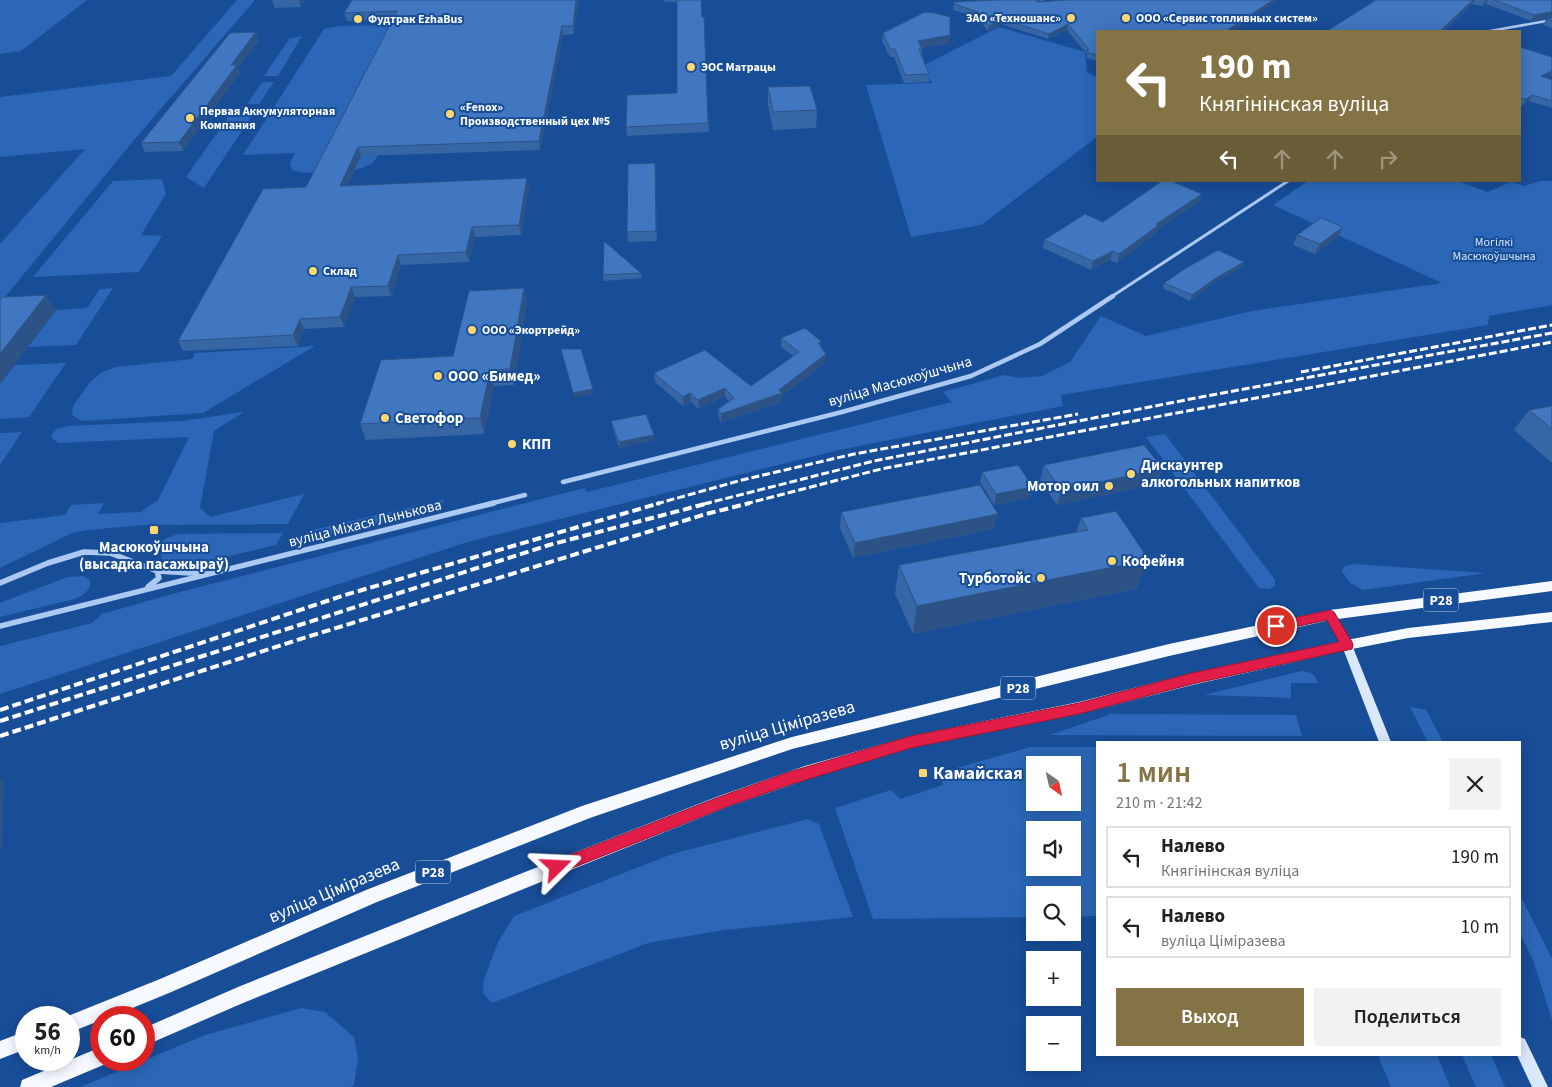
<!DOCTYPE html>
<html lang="ru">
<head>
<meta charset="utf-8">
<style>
	body { margin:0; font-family:"Source Sans 3",sans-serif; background:#f2f2f2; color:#202124; height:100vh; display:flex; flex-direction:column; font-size:19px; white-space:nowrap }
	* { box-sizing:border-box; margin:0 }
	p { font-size:16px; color:#757577 }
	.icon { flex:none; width:28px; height:28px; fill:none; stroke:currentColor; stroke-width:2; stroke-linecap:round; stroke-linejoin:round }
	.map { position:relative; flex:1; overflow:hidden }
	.drawer { position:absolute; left:1096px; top:741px; width:425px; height:315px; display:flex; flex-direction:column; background:#fff; border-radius:0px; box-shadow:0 2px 12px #0003 }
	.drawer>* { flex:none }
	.guide { position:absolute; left:1096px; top:30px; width:425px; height:152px; border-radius:0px; box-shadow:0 2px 12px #0003; background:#847344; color:#fff; overflow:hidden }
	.needle { width:32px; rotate:146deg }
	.buttons { position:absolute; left:1026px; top:756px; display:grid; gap:10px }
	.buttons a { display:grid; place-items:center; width:55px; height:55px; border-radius:0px; background:#fff; box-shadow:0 2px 12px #0003; font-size:25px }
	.speed { position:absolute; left:15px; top:1006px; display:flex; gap:10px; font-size:25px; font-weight:700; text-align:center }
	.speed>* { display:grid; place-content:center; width:65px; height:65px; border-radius:50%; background:#fff; box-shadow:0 2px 12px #0003; line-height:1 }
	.speed small { font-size:12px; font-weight:400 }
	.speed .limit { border:8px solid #d22; background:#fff; color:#111 }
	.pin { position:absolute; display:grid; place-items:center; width:42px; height:42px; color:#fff; margin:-21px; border:2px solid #fff; border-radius:50%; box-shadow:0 1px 5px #0007 }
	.me { position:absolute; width:55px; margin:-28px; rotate:69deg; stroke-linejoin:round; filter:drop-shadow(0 0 4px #0008) }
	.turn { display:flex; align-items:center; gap:18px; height:105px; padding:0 20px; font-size:22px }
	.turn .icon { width:65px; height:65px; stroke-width:2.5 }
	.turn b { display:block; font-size:35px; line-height:42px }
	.lanes { display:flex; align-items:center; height:48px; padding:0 20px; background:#0003; justify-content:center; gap:25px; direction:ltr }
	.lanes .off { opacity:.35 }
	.round { display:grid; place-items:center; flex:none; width:52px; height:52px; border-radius:0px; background:#f2f2f2 }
	.headline { display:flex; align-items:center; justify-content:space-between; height:85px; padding:0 20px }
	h1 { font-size:30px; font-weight:600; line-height:38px; color:#847344 }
	.action { display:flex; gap:10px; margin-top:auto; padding:10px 20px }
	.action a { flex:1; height:58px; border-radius:0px; background:#847344; color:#fff; font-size:20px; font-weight:600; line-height:58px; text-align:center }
	.action a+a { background:#f2f2f2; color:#202124 }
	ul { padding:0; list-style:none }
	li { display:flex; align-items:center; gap:15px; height:62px; margin:0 10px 8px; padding:0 10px; border:2px solid #e0e0e0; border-radius:0px }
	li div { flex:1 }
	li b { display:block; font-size:19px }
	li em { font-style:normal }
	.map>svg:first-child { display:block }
	.green { fill:#2b67b6; fill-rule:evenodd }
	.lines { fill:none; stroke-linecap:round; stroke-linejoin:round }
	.street-far3 { stroke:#accaf1; stroke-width:2.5 }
	.street-far2 { stroke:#accaf1; stroke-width:3 }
	.street-far1 { stroke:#accaf1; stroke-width:4.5 }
	.street { stroke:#accaf1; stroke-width:5.5 }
	.secondary { fill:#dae8fc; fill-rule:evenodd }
	.primary { fill:#f6f9ff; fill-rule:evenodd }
	.rail-far1 { stroke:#fff; stroke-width:3; stroke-dasharray:8 3; stroke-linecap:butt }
	.rail { stroke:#fff; stroke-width:4; stroke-dasharray:9 4; stroke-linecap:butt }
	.wall { fill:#3766a5 }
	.shaded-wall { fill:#2d5386 }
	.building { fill:#4077c0; stroke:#2d5386 }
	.route { fill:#e11d48; stroke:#92132f }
	.poi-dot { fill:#ffd76c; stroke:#184d98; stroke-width:2 }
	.labels { text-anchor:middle; stroke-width:4; stroke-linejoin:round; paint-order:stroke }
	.far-poi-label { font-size:12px; font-weight:bold; fill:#fff; stroke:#184d98; text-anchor:start }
	.far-park-label { font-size:12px; fill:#d3e5fc; stroke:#184d98 }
	.shield { fill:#184d98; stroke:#bacae0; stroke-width:1 }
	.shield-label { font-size:14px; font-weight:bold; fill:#fff }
	.poi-label { font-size:15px; font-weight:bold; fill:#fff; stroke:#184d98; text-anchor:start }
	.street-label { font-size:15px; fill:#fff; stroke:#184d98 }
	.near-street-label { font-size:18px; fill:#fff; stroke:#184d98 }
	.near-poi-label { font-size:18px; font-weight:bold; fill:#fff; stroke:#184d98; text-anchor:start }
</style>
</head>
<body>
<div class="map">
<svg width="1552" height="1087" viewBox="0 0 1552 1087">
	<rect width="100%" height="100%" fill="#184d98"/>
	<path class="green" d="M0,0h87l-66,51 -21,3z
		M237,0h18l-121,140 -134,163v-59l85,-95 -85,8v-60l171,-21z
		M397,25l-36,131 17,-1 -5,8c-17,11 -62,13 -81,7l-2,-7 5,-10 -52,2 81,-126 15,-3z
		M999,27l86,25 2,21 10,4v60l-116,88 -70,12 -45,-152 66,-2 -10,-17z
		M302,36l-24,40h-14l25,-37z
		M262,82h12l-15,22h-12z
		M257,108l-53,80 -18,-11 46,-65z
		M162,179l4,15 -25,41 21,1 -23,36 -106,5 80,-96z
		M1308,181h149l31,11 22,-10 14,4 16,-5h12v124l-63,11 -1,9 -427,70 2,11 -224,44 -368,91 -471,153v-48l92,-23 10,-9 74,-21 408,-105 3,4 365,-90 -9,-10 61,-17 17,3 21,-2 28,-14 31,-46 45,20 106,-25 190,-28 -169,-78z
		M113,288l-37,57 -48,2 28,-37 31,-2 13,-19z
		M315,346l-112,67 -121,8 -10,-6 1,-9 17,-24 12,-10 14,-5 76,-8 3,-6z
		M66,363l-37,54 -29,2v-35l15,-19z
		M244,412l-30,19 -14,77 10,9 94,-23 -16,30 -144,1 -56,5 -16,3 -72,35v-45l65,-8 6,-10 33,-2 -6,11 42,-2 18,-12 31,-63 -130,6 -7,-4v-5l5,-5 11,-3 114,-5z
		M22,432l-22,33v-32z
		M1165,434l110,146v6l-6,3 -10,-1 -113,-151z
		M441,500h2v3l-9,6 -121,31h-7l-3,-3 10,-7z
		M283,533l-7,12 -100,24 -11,-1 -7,-22 7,-7 12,-5z
		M1354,564l132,9 -123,17 -13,-7 -8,-12 3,-5z
		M83,576l7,4c1,11 -5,14 -15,19l-75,18v-14l67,-26z
		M1301,671c10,1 14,3 17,12h-27v15l-87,-3z
		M1410,707l16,3 17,32h-15z
		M1111,714l185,1 6,21 -252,-1z
		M1030,747h67v169l-24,1 -1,-22h-37v22l-162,2 -38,-111 56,-18 9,9 43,-14 -4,-12zM1035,765h37v37h-37zM1035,830h37v38h-37z
		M808,819l11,5 34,93 -129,13 -76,13 -156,60 -9,-10 1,-14 14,-37 16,-26 158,-62z
		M1520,895l32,64v61l-19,-60 -13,-27z
		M301,1008l24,4 29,25 4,21 -4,27 -3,2h-271l125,-52z
		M1378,1055h59l13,32h-59z
		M1462,1055h29l14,32h-29z"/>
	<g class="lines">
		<path class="street-far3" d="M1490,31l62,-11"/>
		<path class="street-far2" d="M1111,297l177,-116"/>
		<path class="street-far1" d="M563,482l279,-70 129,-36 69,-32 73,-48
			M489,504l36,-9"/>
		<path class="street" d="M0,583l48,-20 36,-11 26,1 47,18 50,3
			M148,587l11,-9 -2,-7
			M0,626l494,-123"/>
		<path class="secondary" d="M1330,611l4,1 18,33 39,97h-12l-37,-96 -17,-31 1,-3z
			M1520,1037l5,2 23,48h-16l-15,-32h3z"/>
		<path class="primary" d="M1552,581v10l-222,29 -161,36 -377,93 -202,69 -213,84 -208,91 -61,25h-7v2l-32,13v-15h-6l97,-39 206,-89 216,-84 210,-69 377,-93 161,-34z
			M1552,612v10l-144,16 -61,12 -155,35 -113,29 -168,34 -106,32 -78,27 -201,81 -283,115 -99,43v-18l94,-41 282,-113 199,-78 86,-30 106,-30 168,-34 113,-29 155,-33 61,-12z
			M26,1031v18l-26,10v-18z
			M101,1047v13h8l-1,3 -57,24h-31l2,-7z"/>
		<path class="rail-far1" d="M1301,372l251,-47
			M656,504l86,-24 112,-26 224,-40
			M704,504l170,-43 332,-65 346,-63
			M745,504l136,-35 671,-127"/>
		<path class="rail" d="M0,710l345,-115 315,-92
			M0,721l549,-176 160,-42
			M0,736l294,-95 412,-127 44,-11"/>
	</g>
	<path class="wall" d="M272,0h34l-5,7 -26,1z
		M352,0h227l-5,34 -11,1 -23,115 -179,6 -13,29 181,3 -8,47 -46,2 -6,25 -68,3 -10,31 -36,1 -11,30 -40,2 -6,17 -115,5 -5,-10 128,-154 87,-167 -46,1 -3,-8z
		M664,0h37l1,17h2l5,115 -82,4 -1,-9 51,-34v-91h-12z
		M995,0h49v1l54,30v30l-11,-3v-4l-20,-24 -19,9 -47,-15 -13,7 -11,-14 -24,-7 1,-8z
		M1376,0h176v17l-21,4 -45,-17 -4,2 -10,-2 -28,27h-117z
		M1552,18v10l-9,-3 3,-6z
		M256,32l3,9 -21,27 2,5 -57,78 -38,1 -4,-9z
		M883,33l67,2 -1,8 -27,5v8l7,18v8l-25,1 -10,-26h-4l-8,-16z
		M1520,47l26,31 6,2v28l-23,-7 -7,5 -2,-1z
		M768,87l49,23 -1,18 -43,2 -5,-25z
		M655,163l2,78 -29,1 -1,-10z
		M1202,194l-3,8 -41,28 -2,3 -39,30 -7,-3 -19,10 -48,-22 1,-8 59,-18z
		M1297,235l41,2 -23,17 -22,-9z
		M1244,262l-2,5 -28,16 -24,18 -27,-13 1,-5z
		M641,273l1,5 -39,3v-6z
		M524,288l3,16 -13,81 -20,1 -10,48 -118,6 -6,-16 93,-68z
		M781,338l41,4v7l3,14 -43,33v6l-61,21 -2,-5 -1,-9 11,-7 -4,-6 -26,13 -8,-7 -8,4 -28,-24 -1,-9 97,13 42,-30 -12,-9z
		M1552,406v57l-38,-33 15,-20z
		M611,421l44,19 -36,8 -7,-22z
		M1044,465l113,19 -100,21 -17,-25z
		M982,472l51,15 -3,11 -36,7 -14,-23z
		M841,512l153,17 -141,29 -13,-30z
		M1081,518l56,71 -224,45 -18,-40 4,-29 177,-33z"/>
	<path class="shaded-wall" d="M299,0h7l-5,7z
		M576,0h3l-5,34 -1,-8z
		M1273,0h6l-47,31h-6z
		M1473,0h1l-2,4 -28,27h-4z
		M1486,0h2l-2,4 -4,2z
		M1552,12v5l-21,4 3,-6z
		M1002,19l-1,5 -13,7 1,-5z
		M1068,24l-1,6 -19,9 1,-5z
		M562,26l1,9 -23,115 -1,-9z
		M256,32l3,9 -21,27 2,5 -57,78 -4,-9 52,-77z
		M950,35l-1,8 -32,6 1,-8z
		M1552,71v4l-15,8 4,-7z
		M1532,95l-3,6 -7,5 4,-7z
		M358,147l3,9 -18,39 -3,-9z
		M655,163l1,10 1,68 -1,-10z
		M527,178l2,10 -8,47 -2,-10z
		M1202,194l-3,8 -41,28 -2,3 -39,30 2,-9 37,-30z
		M472,227l3,10 -6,25 -3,-10z
		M1343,227l-5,10 -23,17 5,-10z
		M1113,251l-3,9 -19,10 2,-9z
		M398,255l3,10 -10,31 -3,-10z
		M1244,262l-2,5 -28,16 -24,18 2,-6 24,-17z
		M351,287l4,10 -11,30 -4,-10z
		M524,288l3,16 -13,81 -4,-16z
		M46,295l10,15 -56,74v-30z
		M300,319l4,10 -6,17 -5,-11z
		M822,342v8l-4,-7z
		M826,354l-1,9 -43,33v6l-61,21v-9l58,-24z
		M490,370l4,16 -10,48 -4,-16z
		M725,388v8l-26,13 -1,-9z
		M593,389l1,5 -20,4 -1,-5z
		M690,393l1,9 -8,4v-9z
		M654,435l1,5 -36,8v-6z
		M1163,469l-6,15 -100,21 4,-15z
		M1033,487l-3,11 -36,7 2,-11z
		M998,514l-4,15 -141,29 2,-15z
		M1149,560l-12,29 -224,45 4,-28z
		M0,777l4,4 -2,69 -2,1z"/>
	<path class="building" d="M352,0h224l-3,26h-11l-23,115 -181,6 -18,39 187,-8 -8,47 -47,2 -6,25 -68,3 -10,31 -37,1 -11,30 -40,2 -7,16 -115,6 85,-152 43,-2 91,-176 -53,2z
		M677,0h24l1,17h2l4,106 -82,4 1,-32 50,-2z
		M995,0h45l-4,2 31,-2h206l-47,31h-128v24l-10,-2v-5l-20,-24 -19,10 -47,-15 -13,7 -11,-14 -24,-8v-2z
		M1376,0h97l-33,31h-113z
		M1494,0h58v12l-18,3z
		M925,12l10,1 15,4v18l-32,6 4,8h-3l10,25 -24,1 -10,-26h-5l-7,-16z
		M1552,18v3l-6,-2z
		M256,32l-25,33h6l-58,77 -38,1 89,-110z
		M1520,47l32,10v14l-11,5 11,4v21l-20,-6 -6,4 -6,-1z
		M810,86l7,24 -44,2 -5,-25z
		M655,163l1,68 -29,1 1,-68z
		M1162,181h9l31,13 -46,30 3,1 -40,29 -6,-3 -20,10 -49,-21 41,-26 18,8z
		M1321,218l22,9 -23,17 -23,-9z
		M604,241l37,32 -38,2z
		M1218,250l26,12 -28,16 -24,17 -28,-12 22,-15z
		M524,288l-14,81 -20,1 -10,48 -120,6 21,-64 72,-4 16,-65z
		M46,295l-46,59v-54l3,-3z
		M805,328l17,14 -4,1 8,11 -47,36 3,3 -61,21 -3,-5 16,-11 -9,-10 -27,12 -8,-7 -7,4 -29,-24 51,-23 46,36 48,-34 -18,-14z
		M561,349h20l12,40 -20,4z
		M1552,406v23l-23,-19z
		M646,414l8,21 -35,7 -8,-21z
		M1144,445l19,24 -102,21 -17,-25z
		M1018,465l15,22 -37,7 -14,-22z
		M980,485l18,29 -143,29 -14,-31z
		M1116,511l33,49 -232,46 -18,-41 189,-35 -7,-12z"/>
	<path class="route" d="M1330,610l4,2 18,30 1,3 -1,4 -160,35 -113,30 -168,34 -122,37 -63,22 -169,67 -5,-2 -3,-5 3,-5 167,-65 70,-25 122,-36 168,-33 113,-30 147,-31 -12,-22 -51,11 -4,-1 -2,-4 2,-3 4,-1z"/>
	<g class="poi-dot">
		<circle cx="1071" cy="18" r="5"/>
		<circle cx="1126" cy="18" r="5"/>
		<circle cx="358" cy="19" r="5"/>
		<circle cx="691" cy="67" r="5"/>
		<circle cx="450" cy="114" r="5"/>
		<circle cx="190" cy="118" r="5"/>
		<circle cx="313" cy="271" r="5"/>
		<circle cx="472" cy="330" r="5"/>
		<circle cx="438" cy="376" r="5"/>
		<circle cx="385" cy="418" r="5"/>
		<circle cx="512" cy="444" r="5"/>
		<circle cx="1131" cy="474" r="5"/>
		<circle cx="1109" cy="486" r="5"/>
		<rect x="149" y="525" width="10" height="10" rx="2.5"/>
		<circle cx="1112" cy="561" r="5"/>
		<circle cx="1041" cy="578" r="5"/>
		<rect x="918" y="768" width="10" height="10" rx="2.5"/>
	</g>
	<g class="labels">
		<g class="far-poi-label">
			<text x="1061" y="22" text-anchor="end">ЗАО «Техношанс»</text>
			<text x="1136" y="22">ООО «Сервис топливных систем»</text>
			<text x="368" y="23">Фудтрак EzhaBus</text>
			<text x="701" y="71">ЭОС Матрацы</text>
			<text x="460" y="111">«Fenox»<tspan x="460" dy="14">Производственный цех №5</tspan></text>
			<text x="200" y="115">Первая Аккумуляторная<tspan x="200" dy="14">Компания</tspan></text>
			<text x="323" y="275">Склад</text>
			<text x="482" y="334">ООО «Экортрейд»</text>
		</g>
		<g class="far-park-label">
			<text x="1494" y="246">Могілкі<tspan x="1494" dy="14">Масюкоўшчына</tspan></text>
		</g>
		<g class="shield">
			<rect x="1423.5" y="588.5" width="35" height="23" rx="4"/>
			<rect x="1000.5" y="676.5" width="35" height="23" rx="4"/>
			<rect x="415.5" y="860.5" width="35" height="23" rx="4"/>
		</g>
		<g class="shield-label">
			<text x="1441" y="605">Р28</text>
			<text x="1018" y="693">Р28</text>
			<text x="433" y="877">Р28</text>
		</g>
		<g class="poi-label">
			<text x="448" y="381">ООО «Бимед»</text>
			<text x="395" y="423">Светофор</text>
			<text x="522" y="449">КПП</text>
			<text x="1141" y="470">Дискаунтер<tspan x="1141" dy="17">алкогольных напитков</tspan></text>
			<text x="1099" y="491" text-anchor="end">Мотор оил</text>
			<text x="154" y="552" text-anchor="middle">Масюкоўшчына<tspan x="154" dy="17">(высадка пасажыраў)</tspan></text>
			<text x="1122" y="566">Кофейня</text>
			<text x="1031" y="583" text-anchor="end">Турботойс</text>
		</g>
		<g class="street-label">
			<text transform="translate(900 381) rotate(-16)" y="5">вуліца Масюкоўшчына</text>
			<text transform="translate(365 523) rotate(-14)" y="5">вуліца Міхася Лынькова</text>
		</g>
		<g class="near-street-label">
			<text transform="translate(787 725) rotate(-16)" y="6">вуліца Ціміразева</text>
			<text transform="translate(334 890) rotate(-23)" y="6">вуліца Ціміразева</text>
		</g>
		<g class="near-poi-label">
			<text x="933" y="779">Камайская</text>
		</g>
	</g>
</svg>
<div class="buttons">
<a><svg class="needle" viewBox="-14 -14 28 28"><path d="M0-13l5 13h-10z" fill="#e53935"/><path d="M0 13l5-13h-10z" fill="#757577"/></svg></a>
<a><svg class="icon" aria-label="sound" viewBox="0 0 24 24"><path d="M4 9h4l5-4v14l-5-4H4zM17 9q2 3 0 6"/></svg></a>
<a><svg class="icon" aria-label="search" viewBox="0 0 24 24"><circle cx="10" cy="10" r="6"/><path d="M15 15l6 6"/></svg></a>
<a>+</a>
<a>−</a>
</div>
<div class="speed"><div>56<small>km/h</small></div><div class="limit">60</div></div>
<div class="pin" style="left:1276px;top:626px;background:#d93025"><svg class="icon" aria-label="arrive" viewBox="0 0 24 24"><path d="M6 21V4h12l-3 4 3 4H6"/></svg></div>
<svg class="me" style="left:557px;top:867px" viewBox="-20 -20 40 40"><path d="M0-17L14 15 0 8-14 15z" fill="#e11d48" stroke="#fff" stroke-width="4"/></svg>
<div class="guide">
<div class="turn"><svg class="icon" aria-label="left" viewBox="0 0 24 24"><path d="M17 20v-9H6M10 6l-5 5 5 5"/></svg><div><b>190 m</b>Княгінінская вуліца</div></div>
<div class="lanes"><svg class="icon" aria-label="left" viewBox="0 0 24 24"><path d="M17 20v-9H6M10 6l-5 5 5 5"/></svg><svg class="icon off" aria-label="ahead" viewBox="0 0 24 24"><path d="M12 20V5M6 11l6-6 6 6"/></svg><svg class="icon off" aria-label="ahead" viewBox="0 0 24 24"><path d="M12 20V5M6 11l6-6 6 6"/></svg><svg class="icon off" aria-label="right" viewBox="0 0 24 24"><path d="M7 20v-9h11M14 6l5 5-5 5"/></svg></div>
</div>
<section class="drawer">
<div class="headline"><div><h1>1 мин</h1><p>210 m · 21:42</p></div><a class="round"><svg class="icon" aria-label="close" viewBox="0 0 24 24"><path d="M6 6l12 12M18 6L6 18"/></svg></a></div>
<ul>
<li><svg class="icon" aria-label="left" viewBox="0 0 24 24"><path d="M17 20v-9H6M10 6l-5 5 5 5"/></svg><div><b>Налево</b><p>Княгінінская вуліца</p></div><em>190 m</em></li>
<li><svg class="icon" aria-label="left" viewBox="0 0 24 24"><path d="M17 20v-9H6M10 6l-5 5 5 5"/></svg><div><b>Налево</b><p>вуліца Ціміразева</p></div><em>10 m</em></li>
</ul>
<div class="action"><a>Выход</a><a>Поделиться</a></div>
</section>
</div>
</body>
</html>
